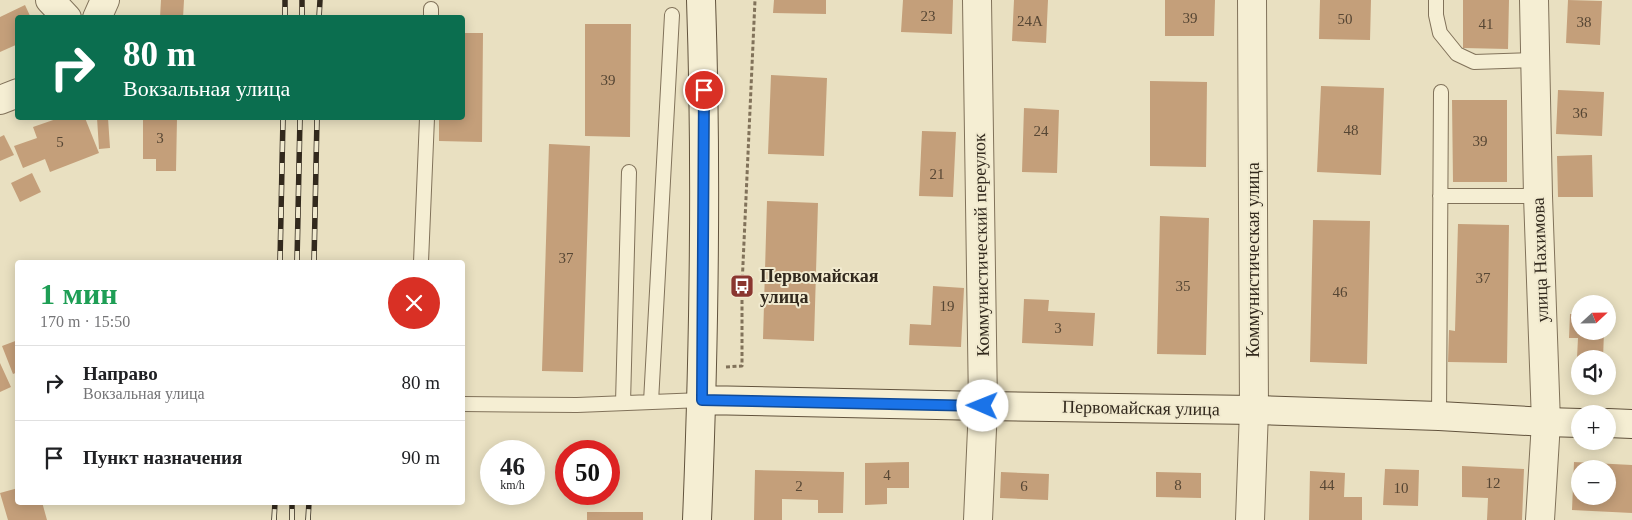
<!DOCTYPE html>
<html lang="ru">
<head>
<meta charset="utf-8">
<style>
	body { margin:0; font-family:Georgia,serif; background:#f6f6f6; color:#202124; height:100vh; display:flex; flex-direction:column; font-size:19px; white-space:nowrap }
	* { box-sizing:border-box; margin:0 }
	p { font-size:16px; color:#757577 }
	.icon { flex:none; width:28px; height:28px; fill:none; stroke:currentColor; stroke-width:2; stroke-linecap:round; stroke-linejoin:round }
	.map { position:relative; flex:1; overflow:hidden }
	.details { position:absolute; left:15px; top:260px; width:450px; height:245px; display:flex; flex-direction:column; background:#fff; border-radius:5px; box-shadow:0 2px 12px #0003 }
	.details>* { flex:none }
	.banner { position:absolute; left:15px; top:15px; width:450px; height:105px; border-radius:5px; box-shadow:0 2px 12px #0003; background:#0b6e4f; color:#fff; overflow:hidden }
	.needle { width:32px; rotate:68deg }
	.fabs { position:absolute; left:1571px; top:295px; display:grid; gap:10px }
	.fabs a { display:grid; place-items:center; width:45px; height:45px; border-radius:50%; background:#fff; box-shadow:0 2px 12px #0003; font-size:25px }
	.speed { position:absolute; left:480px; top:440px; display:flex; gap:10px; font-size:25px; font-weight:700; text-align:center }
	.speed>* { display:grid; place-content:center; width:65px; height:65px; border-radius:50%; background:#fff; box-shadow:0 2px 12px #0003; line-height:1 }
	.speed small { font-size:12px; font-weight:400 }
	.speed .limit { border:8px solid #d22; background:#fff; color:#111 }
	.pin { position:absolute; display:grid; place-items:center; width:42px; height:42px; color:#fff; margin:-21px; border:2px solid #fff; border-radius:50%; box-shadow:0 1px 5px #0007 }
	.me { position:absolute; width:55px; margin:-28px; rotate:271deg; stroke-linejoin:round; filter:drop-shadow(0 0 4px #0008) }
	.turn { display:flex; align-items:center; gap:18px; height:105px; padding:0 25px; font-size:22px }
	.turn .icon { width:65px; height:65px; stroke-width:2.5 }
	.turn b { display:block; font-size:35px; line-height:42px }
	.round { display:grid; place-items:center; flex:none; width:52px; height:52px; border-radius:26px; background:#f6f6f6 }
	.overview { display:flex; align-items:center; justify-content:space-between; height:85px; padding:0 25px }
	h1 { font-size:30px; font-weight:700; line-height:38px; color:#1e9e55 }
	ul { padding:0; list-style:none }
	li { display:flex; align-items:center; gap:15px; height:75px; padding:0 25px; border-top:1px solid #e0e0e0 }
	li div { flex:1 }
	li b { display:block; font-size:19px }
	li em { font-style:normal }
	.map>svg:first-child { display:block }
	.building { fill:#c49f7a; fill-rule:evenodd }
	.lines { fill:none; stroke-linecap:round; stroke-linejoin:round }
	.service-casing { stroke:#81725a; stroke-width:16 }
	.minor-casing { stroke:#81725a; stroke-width:30 }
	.tertiary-casing { stroke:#81725a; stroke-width:30 }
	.secondary-casing { stroke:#62533d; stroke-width:30 }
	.path { stroke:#81725a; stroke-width:3; stroke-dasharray:4 2.5; stroke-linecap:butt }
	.service { stroke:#f5eed3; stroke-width:14 }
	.minor { stroke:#f5eed3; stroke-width:28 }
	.tertiary { stroke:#f5eed3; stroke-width:28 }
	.secondary { stroke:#f5eed3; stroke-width:28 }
	.rail-casing { stroke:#32291d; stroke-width:5.5 }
	.rail { stroke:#f1eacf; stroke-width:4; stroke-dasharray:11; stroke-linecap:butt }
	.route-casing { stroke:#114b97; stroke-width:12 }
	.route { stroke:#1a73e8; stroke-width:9 }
	.labels { text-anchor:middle; stroke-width:4; stroke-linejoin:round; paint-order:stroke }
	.number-label { font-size:15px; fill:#564634 }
	.street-label { font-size:18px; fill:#32291d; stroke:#f1eacf }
	.poi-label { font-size:18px; font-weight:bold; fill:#32291d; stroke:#f1eacf; text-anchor:start }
</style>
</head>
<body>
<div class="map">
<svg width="1632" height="520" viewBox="0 0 1632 520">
	<rect width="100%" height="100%" fill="#e9e0c1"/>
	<path class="building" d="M161,0h23l-1,18h-23z
		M774,0h52v14l-53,-1z
		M903,0h50l-1,34 -51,-2z
		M1014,0h34l-2,43 -34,-2z
		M1165,0h50l-1,36h-49z
		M1320,0h51l-1,40 -51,-1z
		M1463,0h46l-1,49 -45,-1z
		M1568,0l34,1 -2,44 -34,-2z
		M25,5l6,13h-13v26l-18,8v-35z
		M585,24h46l-1,113 -45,-1z
		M462,33h21l-1,109 -43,-1v-23h23z
		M771,75l56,3 -3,78 -56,-2z
		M1150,81l57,1 -1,85 -56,-1z
		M1321,86l63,2 -3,87 -64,-3z
		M1558,90l46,2 -2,44 -46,-2z
		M1452,100h55v82h-54z
		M1024,108l35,2 -2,63 -35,-1z
		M59,118h26l14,35 -49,19 -5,-13 -22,9 -9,-22 23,-8 -4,-11z
		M97,118h11l2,30 -11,1z
		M143,118h34l-1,53h-20v-12h-13z
		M922,131l34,1 -3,65 -34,-1z
		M4,135l10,20 -14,6v-24z
		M549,144l41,2 -7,226 -41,-1z
		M1592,155l1,42h-35l-1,-41z
		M32,173l9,19 -21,10 -9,-19z
		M767,201l51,2 -4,138 -51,-2z
		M1160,216l49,2 -3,137 -49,-1z
		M1313,220l57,1 -3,143 -57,-2z
		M1458,224l51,1 -2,138 -59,-1 1,-32 6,1z
		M933,286l31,2 -3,59 -52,-2 1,-21 21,1z
		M1024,299l25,1 -1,11 47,2 -2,33 -71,-3z
		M1570,314h10v17h24l-1,28 -26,-1 1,-20h-9z
		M18,340v32l-5,2 -11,-28z
		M0,363l11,24 -11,5z
		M909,462v26h-22v16l-22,1v-42z
		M1574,462l58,3v48l-60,-3zM1580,469h28v27h-28z
		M1462,466l62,3 -2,51h-35l1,-22 -26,-1z
		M1385,469l34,1 -1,36 -35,-1z
		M755,470l89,2 -1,41h-25v-13l-36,-1v21h-28z
		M1310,471l35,2 -1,24h18v23h-53z
		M1001,472l48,2 -1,26 -48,-2z
		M1156,472l45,1v25l-45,-1z
		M18,488v14h24l5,18h-39l-8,-27z
		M587,512h56v8h-56z"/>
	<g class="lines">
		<g class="service-casing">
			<path id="service" d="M1436,0v15l4,18 17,21 17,8 62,-2
				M431,18v-9
				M1440,196h98
				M421,262l6,-144
				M651,402l21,-387
				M623,403l6,-231
				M462,404l115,1 125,-5
				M1439,416l2,-324"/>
		</g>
		<g class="minor-casing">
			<path id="minor" d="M50,0l17,18
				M977,0l6,406 -5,114
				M1534,0l4,196 8,226 -6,98"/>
		</g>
		<g class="tertiary-casing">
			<path id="tertiary" d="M97,18l8,-18
				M0,100l18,-7
				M1250,520l4,-110 -2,-410"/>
		</g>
		<g class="secondary-casing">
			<path id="secondary" d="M702,400l281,6 271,4 185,6 107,6 34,1
				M1608,423l24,1
				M697,520c7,-173 10,-347 4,-520"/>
		</g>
		<path class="path" d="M726,367l16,-1v-80l13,-286"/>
		<use href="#service" class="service"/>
		<use href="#minor" class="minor"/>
		<use href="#tertiary" class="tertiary"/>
		<use href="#secondary" class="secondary"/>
		<g class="rail-casing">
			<path id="rail" d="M285,18v-18
				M302,18v-18
				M319,18l1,-18
				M280,262l3,-144
				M297,262l3,-144
				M314,262l3,-144
				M274,520l1,-18
				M292,520v-18
				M308,520l1,-18"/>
		</g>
		<use href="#rail" class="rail"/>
	</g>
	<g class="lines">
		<g class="route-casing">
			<path id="route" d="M704,90l-2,310 281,6"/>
		</g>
		<use href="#route" class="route"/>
	</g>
	<defs>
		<g id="bus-square" transform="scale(1.25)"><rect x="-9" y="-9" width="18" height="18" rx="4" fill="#8a3630" stroke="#f1eacf"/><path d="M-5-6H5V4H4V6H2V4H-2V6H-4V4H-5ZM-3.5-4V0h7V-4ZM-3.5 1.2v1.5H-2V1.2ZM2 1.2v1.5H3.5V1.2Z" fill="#fff"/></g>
	</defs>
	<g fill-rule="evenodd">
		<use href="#bus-square" x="742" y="286"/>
	</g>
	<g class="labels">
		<g class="number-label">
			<text x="928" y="21">23</text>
			<text x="1190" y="23">39</text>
			<text x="1345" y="24">50</text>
			<text x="1030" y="26">24А</text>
			<text x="1584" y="27">38</text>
			<text x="1486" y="29">41</text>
			<text x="608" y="85">39</text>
			<text x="1580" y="118">36</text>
			<text x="1351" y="135">48</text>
			<text x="1041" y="136">24</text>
			<text x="160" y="143">3</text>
			<text x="1480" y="146">39</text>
			<text x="60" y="147">5</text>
			<text x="937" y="179">21</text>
			<text x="566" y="263">37</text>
			<text x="1483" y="283">37</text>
			<text x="1183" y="291">35</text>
			<text x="1340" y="297">46</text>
			<text x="947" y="311">19</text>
			<text x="1058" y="333">3</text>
			<text x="887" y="480">4</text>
			<text x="1493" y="488">12</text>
			<text x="1178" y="490">8</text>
			<text x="1327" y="490">44</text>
			<text x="799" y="491">2</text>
			<text x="1024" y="491">6</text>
			<text x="1401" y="493">10</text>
		</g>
		<g class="street-label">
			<text transform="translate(981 245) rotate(-91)" y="6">Коммунистический переулок</text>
			<text transform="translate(1253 260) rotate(-90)" y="6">Коммунистическая улица</text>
			<text transform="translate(1540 260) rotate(-92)" y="6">улица Нахимова</text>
			<text transform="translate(1141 408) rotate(1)" y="6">Первомайская улица</text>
		</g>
		<g class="poi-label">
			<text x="760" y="282">Первомайская<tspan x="760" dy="21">улица</tspan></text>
		</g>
	</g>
</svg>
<div class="fabs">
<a><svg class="needle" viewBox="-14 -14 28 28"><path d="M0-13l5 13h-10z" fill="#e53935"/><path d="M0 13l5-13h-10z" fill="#757577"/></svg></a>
<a><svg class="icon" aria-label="sound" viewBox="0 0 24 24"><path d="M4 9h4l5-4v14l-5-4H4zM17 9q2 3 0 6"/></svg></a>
<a>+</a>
<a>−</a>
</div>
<div class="speed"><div>46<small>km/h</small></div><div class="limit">50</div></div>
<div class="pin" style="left:704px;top:90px;background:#d93025"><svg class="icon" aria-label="arrive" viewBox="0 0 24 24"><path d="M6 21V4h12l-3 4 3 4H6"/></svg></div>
<svg class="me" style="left:983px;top:406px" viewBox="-20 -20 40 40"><circle r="19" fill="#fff"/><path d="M0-13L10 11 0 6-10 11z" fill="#1a73e8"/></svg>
<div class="banner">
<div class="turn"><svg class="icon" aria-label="right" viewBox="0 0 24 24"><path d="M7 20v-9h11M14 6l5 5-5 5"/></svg><div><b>80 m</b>Вокзальная улица</div></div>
</div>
<section class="details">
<div class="overview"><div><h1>1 мин</h1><p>170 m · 15:50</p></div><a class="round" style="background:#d93025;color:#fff"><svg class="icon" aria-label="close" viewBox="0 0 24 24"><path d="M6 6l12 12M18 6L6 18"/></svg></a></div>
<ul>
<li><svg class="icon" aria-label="right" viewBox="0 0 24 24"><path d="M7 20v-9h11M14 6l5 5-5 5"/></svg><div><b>Направо</b><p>Вокзальная улица</p></div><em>80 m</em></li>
<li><svg class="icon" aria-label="arrive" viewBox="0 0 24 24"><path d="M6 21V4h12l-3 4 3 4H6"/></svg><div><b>Пункт назначения</b></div><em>90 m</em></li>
</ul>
</section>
</div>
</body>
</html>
